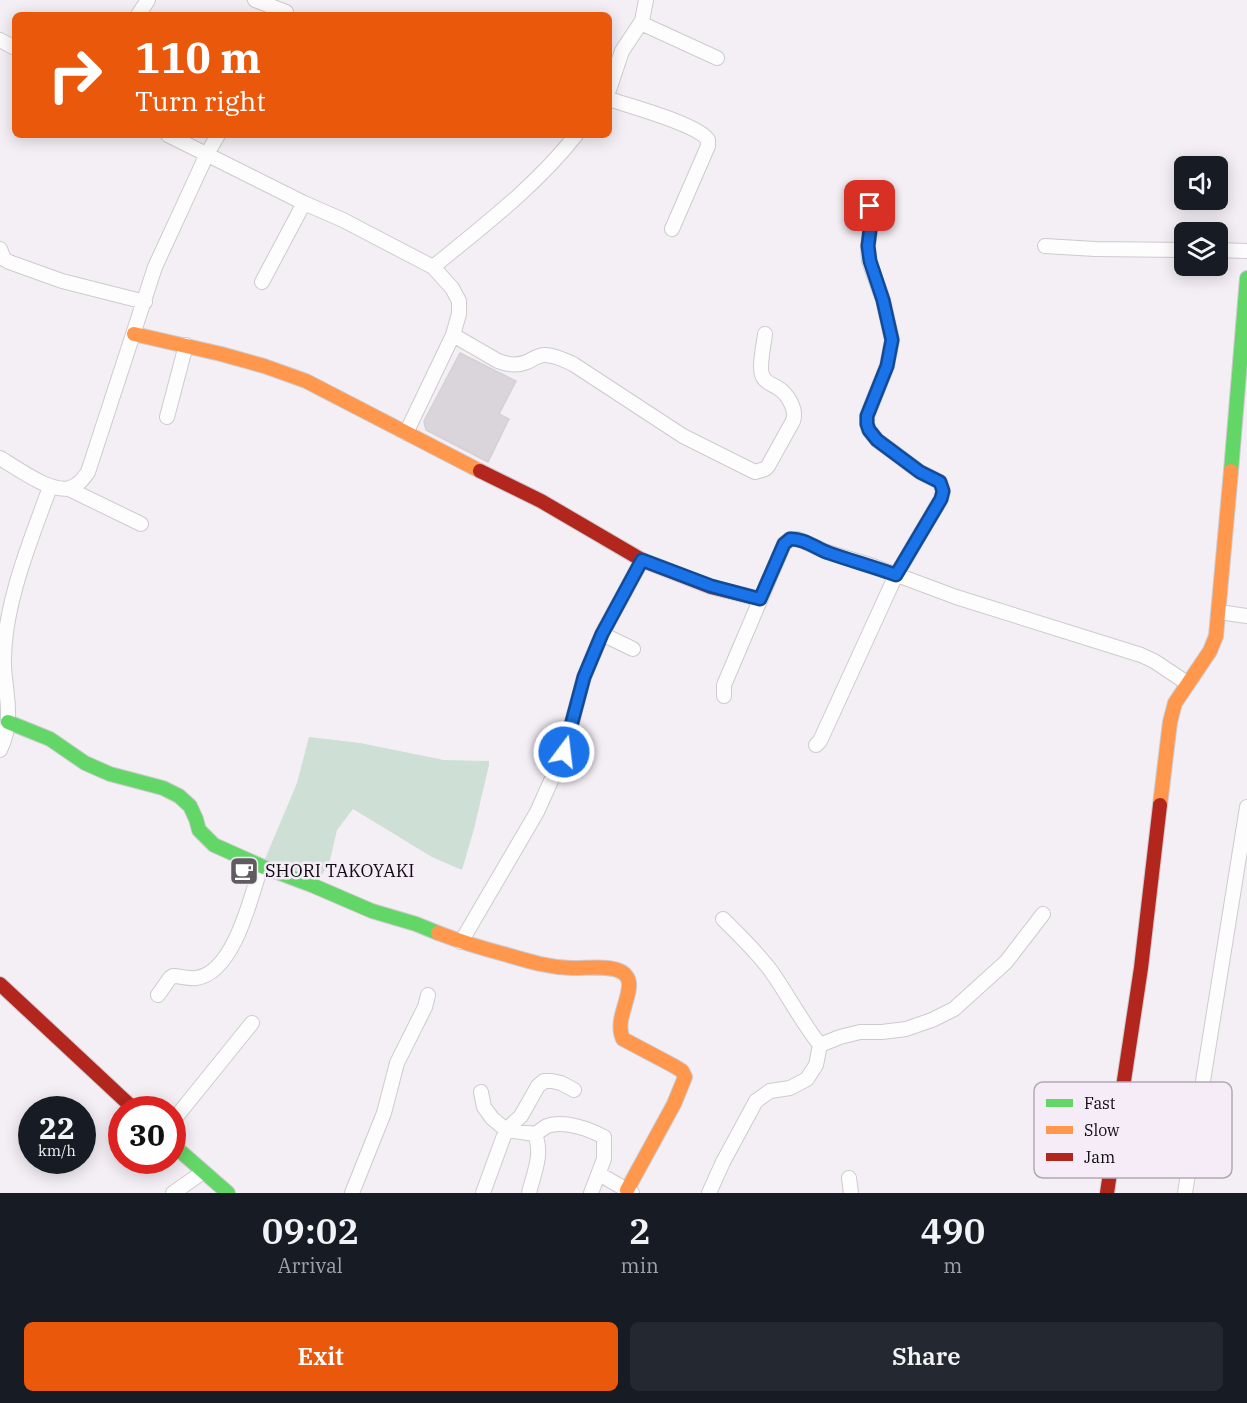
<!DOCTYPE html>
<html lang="en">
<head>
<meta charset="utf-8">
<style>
	body { margin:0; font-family:"IBM Plex Serif",serif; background:#242831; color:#f1f3f6; height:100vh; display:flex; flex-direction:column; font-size:22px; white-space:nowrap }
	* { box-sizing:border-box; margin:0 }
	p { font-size:20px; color:#9ea1a6 }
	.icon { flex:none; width:33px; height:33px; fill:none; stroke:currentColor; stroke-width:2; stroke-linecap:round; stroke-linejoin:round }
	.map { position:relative; height:1193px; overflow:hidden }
	.panel { display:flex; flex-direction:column; background:#171b24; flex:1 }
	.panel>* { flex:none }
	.guide { position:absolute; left:12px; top:12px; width:600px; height:126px; border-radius:9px; box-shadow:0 3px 15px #0003; background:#ea580c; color:#fff; overflow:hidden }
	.tools { position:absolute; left:1174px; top:156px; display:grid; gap:12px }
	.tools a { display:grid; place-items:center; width:54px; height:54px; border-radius:9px; background:#171b24; box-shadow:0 3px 15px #0003; font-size:30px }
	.speed { position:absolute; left:18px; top:1096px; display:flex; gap:12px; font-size:30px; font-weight:700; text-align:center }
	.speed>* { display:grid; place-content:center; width:78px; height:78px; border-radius:50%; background:#171b24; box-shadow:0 3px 15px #0003; line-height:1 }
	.speed small { font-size:15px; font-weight:400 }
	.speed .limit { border:9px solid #d22; background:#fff; color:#111 }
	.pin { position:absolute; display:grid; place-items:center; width:51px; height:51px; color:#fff; margin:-26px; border-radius:12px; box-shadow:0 3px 9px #0006 }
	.me { position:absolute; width:66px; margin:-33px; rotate:15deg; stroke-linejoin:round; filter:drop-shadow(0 0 4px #0008) }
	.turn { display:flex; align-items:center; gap:21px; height:126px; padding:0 24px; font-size:27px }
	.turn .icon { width:78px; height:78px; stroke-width:2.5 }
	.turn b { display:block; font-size:42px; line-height:51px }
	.eta { display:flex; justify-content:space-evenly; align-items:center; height:102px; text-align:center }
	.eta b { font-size:36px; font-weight:600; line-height:42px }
	.primary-button { display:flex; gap:12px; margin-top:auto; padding:12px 24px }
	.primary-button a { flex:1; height:69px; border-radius:9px; background:#ea580c; color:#fff; font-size:24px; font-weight:600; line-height:69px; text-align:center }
	.primary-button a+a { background:#242831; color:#f1f3f6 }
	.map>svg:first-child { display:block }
	.green { fill:#cedfd5 }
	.building { fill:#d9d5da; stroke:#d4d0d4; stroke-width:1.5 }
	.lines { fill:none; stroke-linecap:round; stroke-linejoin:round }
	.street-casing { stroke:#cecace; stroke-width:16 }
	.fast-casing { stroke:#cecace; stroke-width:16 }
	.slow-casing { stroke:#cecace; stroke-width:16 }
	.jam-casing { stroke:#cecace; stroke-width:16 }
	.street { stroke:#fdfdfe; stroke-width:14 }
	.fast { stroke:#63d668; stroke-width:14 }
	.slow { stroke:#ff974d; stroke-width:14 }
	.jam { stroke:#b3261e; stroke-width:14 }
	.route-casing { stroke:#114b97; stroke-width:15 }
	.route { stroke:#1a73e8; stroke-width:10 }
	.labels { text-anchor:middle; stroke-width:5; stroke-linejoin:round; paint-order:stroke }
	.poi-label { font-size:18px; fill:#0f0c10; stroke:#f6ecf8; text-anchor:start }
	.key { fill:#f6ecf8; stroke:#b1a9b2; stroke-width:1.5 }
	.key-label { font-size:16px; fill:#0f0c10 }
</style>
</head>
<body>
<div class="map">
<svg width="1247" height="1193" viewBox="0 0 1247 1193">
	<rect width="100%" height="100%" fill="#f4eff5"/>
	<path class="green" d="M309,737l51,6 84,17 45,1v4l-15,64 -12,41 -30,-13 -79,-48 -16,21 -8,34 -10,15 -54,-20 32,-76z"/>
	<path class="building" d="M460,353l56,28 -17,33 10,5 -21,43 -62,-32 -2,-9z"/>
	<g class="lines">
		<g class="street-casing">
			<path id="street" d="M255,0l31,12 -1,3
				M138,15l10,-15
				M642,21l3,4 72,33
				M0,40l15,8
				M609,90l13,-39 20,-30 4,-21
				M609,99c20,7 89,25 99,41v6l-36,83
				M168,135l136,68 39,17 90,47 19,21 7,13v13l-6,21 -47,98
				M1045,246l50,3 90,1
				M0,249l4,10 5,3 53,19 83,21
				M1218,250l29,1
				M433,267c50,-41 103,-81 143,-132
				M262,282l42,-79
				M453,335l45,26c10,4 19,5 29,1 6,-3 11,-7 18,-7 10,0 19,5 28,9l110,72 72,36 10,-3 3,-3 25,-45c4,-11 -5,-27 -15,-33 -5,-3 -12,-5 -15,-11 -5,-8 1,-33 2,-43
				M167,417l19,-72
				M0,458c17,10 50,35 70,30 9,-3 13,-9 18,-16l67,-205 52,-113 11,-19
				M69,489l72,35
				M1219,612l28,4
				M602,634l31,15
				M724,696v-11l60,-141 6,-5h8l29,13 46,14 83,31 185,58 13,6 33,22
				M816,745l4,-4 76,-166 45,-76 2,-8 -3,-9 -20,-10 -43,-32 -8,-10 -2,-6v-8l20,-50 5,-26 -9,-40 -14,-39 -1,-15 3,-24 -2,-24
				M0,750c12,-25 8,-46 5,-72 -2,-15 -1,-31 1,-46 7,-50 27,-98 44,-145
				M723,919c17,17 34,33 48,52 17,24 30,50 49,74
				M461,942l76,-130 27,-60 20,-75 18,-43 40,-74
				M158,995l12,-17 3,-2c7,0 16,3 23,2 38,-5 55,-81 65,-112
				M481,1092l3,15 8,11 14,12 29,4c8,21 -1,38 -6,59
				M172,1122l80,-99
				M535,1134c4,-2 8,-6 12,-8 17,-6 42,3 57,11v22l-13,34
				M599,1174l33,19
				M849,1178l2,15
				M173,1193l30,-21
				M352,1193l32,-80 13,-50 28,-56 3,-12
				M483,1193l23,-63 15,-14 17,-30 6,-5h8l9,2 13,7
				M709,1193l14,-31 33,-61 14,-10 20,-3 17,-9 9,-14 4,-20 20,-8 20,-5h22l24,-3 26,-9 22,-11 52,-47 37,-48
				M1185,1193l62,-386"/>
		</g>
		<g class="fast-casing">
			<path id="fast" d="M1231,471l16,-193
				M8,722l42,17 35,24 25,11 53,14 16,8 11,10 6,13 3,11 15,15 47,21 53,20 58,25 44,13 22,9
				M172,1144l56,49"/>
		</g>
		<g class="slow-casing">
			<path id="slow" d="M134,334l87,20 43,12 42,15 174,90
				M1160,805l10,-83 5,-19 35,-52 6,-15 15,-165
				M438,933c21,8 43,15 66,21 24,7 42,13 67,14 15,1 48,-5 56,9 9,14 -14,42 -4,62l51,27 8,5 3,6 -11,27 -47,86"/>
		</g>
		<g class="jam-casing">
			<path id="jam" d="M480,471l61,30 101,59 69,27 49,12
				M0,984l135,126
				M1107,1193l34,-225 19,-163"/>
		</g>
		<use href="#street" class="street"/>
		<use href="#fast" class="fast"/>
		<use href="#slow" class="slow"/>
		<use href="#jam" class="jam"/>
	</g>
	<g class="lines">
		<g class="route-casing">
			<path id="route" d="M564,752l20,-75 18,-43 40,-74 69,26 49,13 24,-55 6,-5c14,-1 27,10 39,14 23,8 45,14 67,22l45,-76 2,-8 -3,-9 -20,-10 -43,-32 -8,-10 -2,-6v-8l20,-50 5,-26 -9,-40 -13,-39 -2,-15 3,-24 -1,-16"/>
		</g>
		<use href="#route" class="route"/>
	</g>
	<defs>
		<g id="cafe-square" transform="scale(1.5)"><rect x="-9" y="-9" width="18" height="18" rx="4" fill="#5f5b60" stroke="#f6ecf8"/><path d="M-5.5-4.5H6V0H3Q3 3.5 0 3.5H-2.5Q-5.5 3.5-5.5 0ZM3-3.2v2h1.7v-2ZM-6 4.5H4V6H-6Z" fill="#fff"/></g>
	</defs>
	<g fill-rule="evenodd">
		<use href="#cafe-square" x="244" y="871"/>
	</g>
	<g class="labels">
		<g class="poi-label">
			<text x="265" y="877">SHORI TAKOYAKI</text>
		</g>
	</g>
	<rect x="1034" y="1082" width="198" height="96" rx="9" class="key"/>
	<rect x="1046" y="1099" width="27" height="8" fill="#63d668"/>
	<rect x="1046" y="1126" width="27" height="8" fill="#ff974d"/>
	<rect x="1046" y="1153" width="27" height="8" fill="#b3261e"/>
	<g class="key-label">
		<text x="1084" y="1109">Fast</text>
		<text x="1084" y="1136">Slow</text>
		<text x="1084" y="1163">Jam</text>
	</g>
</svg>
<div class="tools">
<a><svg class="icon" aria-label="sound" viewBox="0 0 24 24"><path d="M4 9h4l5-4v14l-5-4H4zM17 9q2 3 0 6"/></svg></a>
<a><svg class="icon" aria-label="layers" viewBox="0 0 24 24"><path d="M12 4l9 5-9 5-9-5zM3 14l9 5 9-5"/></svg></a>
</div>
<div class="speed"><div>22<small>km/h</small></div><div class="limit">30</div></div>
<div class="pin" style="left:870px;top:206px;background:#d93025"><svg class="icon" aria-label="arrive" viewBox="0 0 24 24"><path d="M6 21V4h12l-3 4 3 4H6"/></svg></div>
<svg class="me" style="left:564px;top:752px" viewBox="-20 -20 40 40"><circle r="17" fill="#1a73e8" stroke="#fff" stroke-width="3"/><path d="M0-11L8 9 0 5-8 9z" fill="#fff"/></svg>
<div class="guide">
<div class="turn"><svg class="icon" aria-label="right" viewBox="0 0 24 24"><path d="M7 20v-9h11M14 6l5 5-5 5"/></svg><div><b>110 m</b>Turn right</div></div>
</div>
</div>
<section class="panel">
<div class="eta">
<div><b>09:02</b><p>Arrival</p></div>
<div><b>2</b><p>min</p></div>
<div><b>490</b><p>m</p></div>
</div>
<div class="primary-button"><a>Exit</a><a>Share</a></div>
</section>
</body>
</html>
